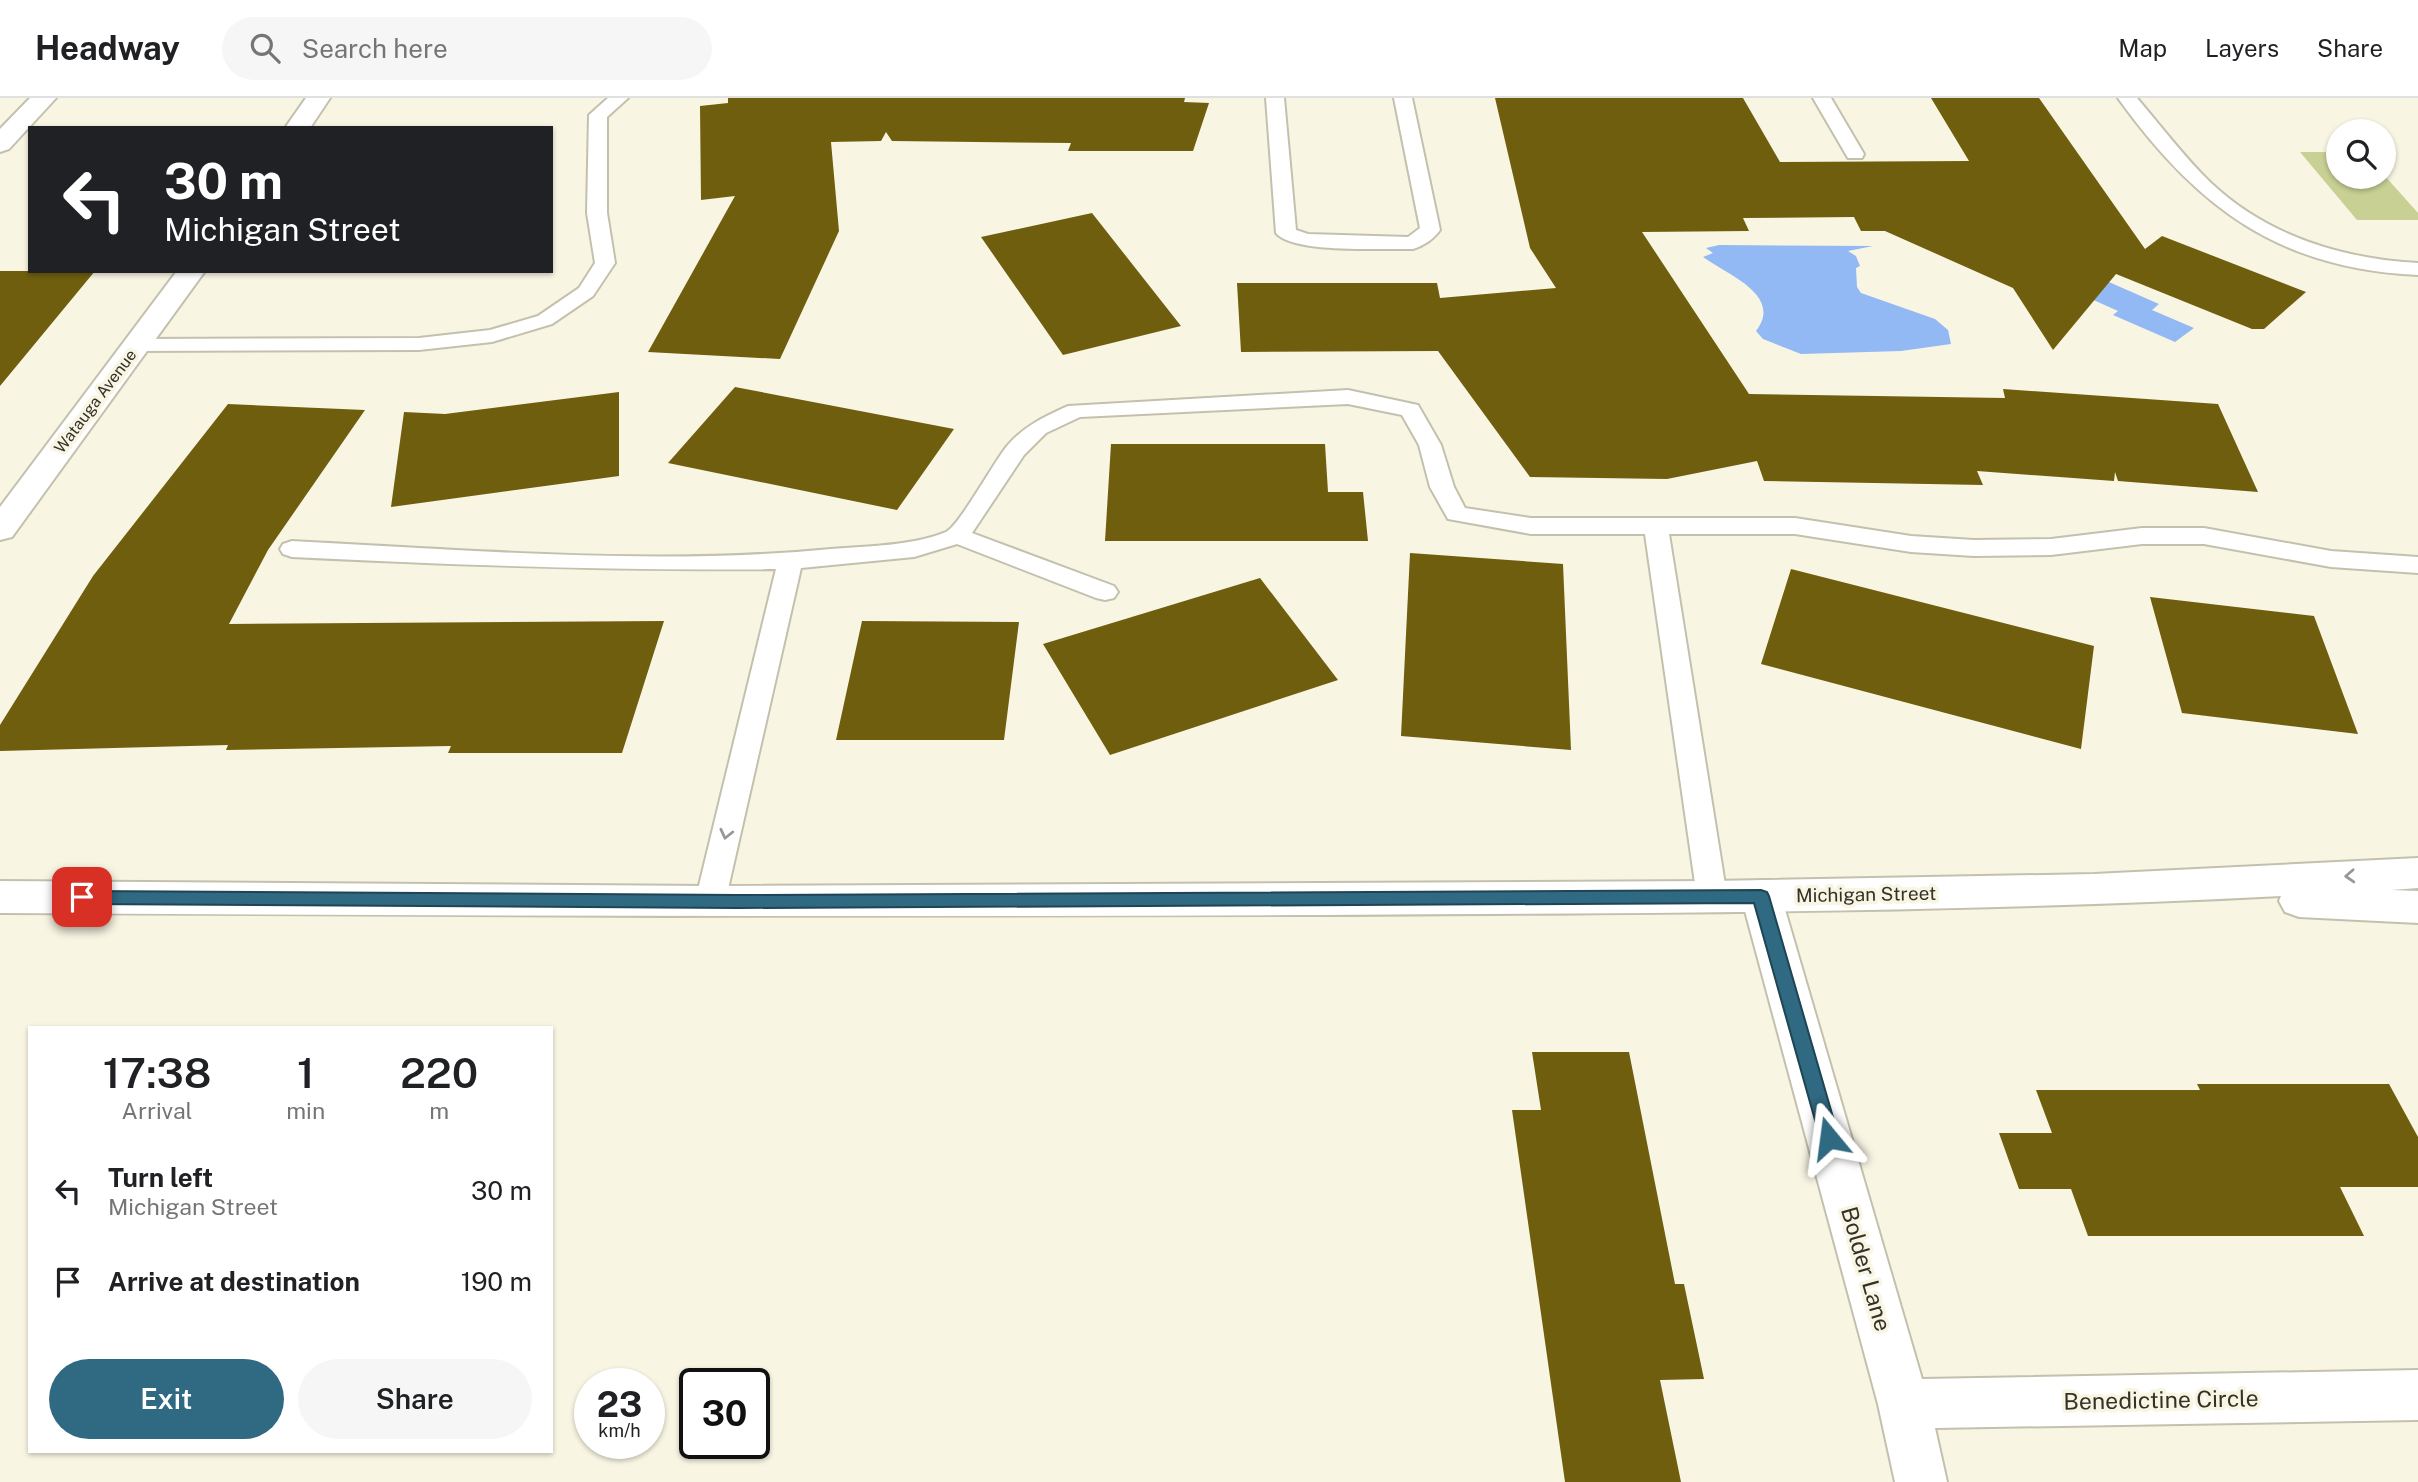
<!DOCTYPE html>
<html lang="en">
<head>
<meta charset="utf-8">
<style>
	body { margin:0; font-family:"Public Sans",sans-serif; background:#f6f6f6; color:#202124; height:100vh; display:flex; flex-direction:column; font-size:26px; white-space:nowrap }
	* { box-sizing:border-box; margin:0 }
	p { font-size:23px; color:#757577 }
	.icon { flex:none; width:38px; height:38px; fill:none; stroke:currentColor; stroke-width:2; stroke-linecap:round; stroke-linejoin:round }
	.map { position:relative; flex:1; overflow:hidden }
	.drawer { position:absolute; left:28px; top:928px; width:525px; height:427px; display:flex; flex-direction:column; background:#fff; border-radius:0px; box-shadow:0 2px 5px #0004 }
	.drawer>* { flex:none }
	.top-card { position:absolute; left:28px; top:28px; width:525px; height:147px; border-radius:0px; box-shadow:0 2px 5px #0004; background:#202124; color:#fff; overflow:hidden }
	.controls { position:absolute; left:2326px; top:21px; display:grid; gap:14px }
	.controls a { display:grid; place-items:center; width:70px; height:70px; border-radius:50%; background:#fff; box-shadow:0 2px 5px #0004; font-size:35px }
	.speed { position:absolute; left:574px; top:1270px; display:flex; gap:14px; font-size:35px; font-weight:700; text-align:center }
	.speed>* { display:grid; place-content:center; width:91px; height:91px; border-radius:50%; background:#fff; box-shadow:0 2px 5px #0004; line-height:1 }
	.speed small { font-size:18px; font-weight:400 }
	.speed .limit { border:4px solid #111; border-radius:10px; background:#fff; color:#111 }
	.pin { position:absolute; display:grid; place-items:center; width:60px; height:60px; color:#fff; margin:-30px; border-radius:14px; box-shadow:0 4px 10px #0006 }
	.me { position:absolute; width:77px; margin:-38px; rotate:344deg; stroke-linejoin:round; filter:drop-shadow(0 0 5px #0008) }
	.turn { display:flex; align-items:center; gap:24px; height:147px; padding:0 21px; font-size:32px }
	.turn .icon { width:91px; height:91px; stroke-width:2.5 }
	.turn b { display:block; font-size:49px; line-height:60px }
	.eta { display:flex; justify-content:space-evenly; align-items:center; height:119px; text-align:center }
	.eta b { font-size:42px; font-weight:600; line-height:49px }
	.button { display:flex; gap:14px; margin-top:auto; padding:14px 21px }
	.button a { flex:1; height:80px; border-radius:42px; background:#306982; color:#fff; font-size:28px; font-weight:600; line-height:80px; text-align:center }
	.button a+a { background:#f6f6f6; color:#202124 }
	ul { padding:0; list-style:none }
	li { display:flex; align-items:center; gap:21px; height:91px; padding:0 21px }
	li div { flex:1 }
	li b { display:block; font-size:26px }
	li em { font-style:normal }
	header { display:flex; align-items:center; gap:42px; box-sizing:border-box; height:98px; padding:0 35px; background:#fff; border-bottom:2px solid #e0e0e0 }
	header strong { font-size:33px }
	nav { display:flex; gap:38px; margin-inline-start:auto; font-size:24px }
	.search { width:490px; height:63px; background:#f6f6f6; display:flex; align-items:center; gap:18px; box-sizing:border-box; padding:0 24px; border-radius:38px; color:#757577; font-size:26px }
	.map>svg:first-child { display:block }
	.green { fill:#c8d094 }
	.water { fill:#92b9f4 }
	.building { fill:#6f5e0d }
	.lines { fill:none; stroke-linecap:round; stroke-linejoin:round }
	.service-casing { stroke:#c4c0ae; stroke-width:4 }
	.minor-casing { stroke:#c4c0ae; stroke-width:4 }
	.tertiary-casing { stroke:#c4c0ae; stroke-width:4 }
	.service { fill:#fff; fill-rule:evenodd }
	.minor { fill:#fff; fill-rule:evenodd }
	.tertiary { fill:#fff; fill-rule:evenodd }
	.oneway { stroke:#999894 }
	.route { fill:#306982; stroke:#1f4454; stroke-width:2 }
	.labels { text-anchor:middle; stroke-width:7; stroke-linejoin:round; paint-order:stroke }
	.far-street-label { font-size:16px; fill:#33312a; stroke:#f9f5e3 }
	.street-label { font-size:19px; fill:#33312a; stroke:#f9f5e3 }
	.near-street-label { font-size:23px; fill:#33312a; stroke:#f9f5e3 }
</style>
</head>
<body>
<header>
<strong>Headway</strong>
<div class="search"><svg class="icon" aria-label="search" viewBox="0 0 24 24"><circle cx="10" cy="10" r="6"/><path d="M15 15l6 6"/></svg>Search here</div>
<nav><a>Map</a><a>Layers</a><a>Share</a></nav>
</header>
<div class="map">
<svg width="2418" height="1384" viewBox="0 0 2418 1384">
	<rect width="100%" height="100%" fill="#f9f5e3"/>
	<path class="green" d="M2300,54h38v25h46v-2l34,38v7h-61z"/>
	<path class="water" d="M1719,147l154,1 -25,5 8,5 4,10 -4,2 1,19 4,6 74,26 13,11 3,14 -50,7 -100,3 -38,-15 -7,-8c28,-36 -30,-57 -53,-74l10,-4 -7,-5z
		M2093,177l66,29 -7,6 42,18 -19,14 -62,-27 5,-4 -47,-21z"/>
	<path class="building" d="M728,0h457l-1,4 25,1 -16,48h-125l3,-8 -179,-2 -6,-9 -5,9 -50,1 8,89 -59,128 -132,-7 87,-156 -34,4 -1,-94 28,-3z
		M1495,0h248l37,64 189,-1 -38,-63h108l106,151 17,-13 144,56 -42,37h-12l-136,-55 -63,76 -40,-62 -128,-57h-24l-7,-14 -111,1 6,13 -107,1 107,162 256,4 -2,-9 215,15 40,88 -140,-11 -3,-9 -1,9 -137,-10 6,14 -219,-4 -7,-20 -90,18 -137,-2 -92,-126 -197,1 -4,-69h200l3,15 116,-10 -26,-40z
		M1092,115l89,113 -118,29 -82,-118z
		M0,173h95l-95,115z
		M735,289l219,42 -57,81 -229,-47z
		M619,294v84l-228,31 13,-95 41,2z
		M228,306l137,6 -97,140 -39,74 435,-3 -42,132h-174l3,-7 -225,4 2,-5 -228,6v-26l93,-149z
		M1111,346h214l3,48h35l5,49h-263z
		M1410,455l153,11 8,186 -170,-14z
		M1791,471l303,77 -13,103 -320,-85z
		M1260,480l78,102 -228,75 -67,-111z
		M2150,499l164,19 44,118 -176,-21z
		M862,523l157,1 -15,118h-168z
		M1532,954h97l46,232h9l20,95 -44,1 21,102h-116l-53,-372h29z
		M2197,986h192l29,53v50h-78l24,49h-276l-17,-47h-52l-20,-56h53l-16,-43h164z"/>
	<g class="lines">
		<g class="service-casing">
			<path id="service" d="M608,0h20l-21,19v96l8,50 -22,33 -41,28 -60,18 -73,8 -282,1 -8,-1 -3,-5 3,-5 8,-1 282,-1 71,-8 48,-14 41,-28 16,-25 -8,-50 2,-98z
				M1266,0h18l12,132 12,4 100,3 12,-9 -26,-130h18l28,132c-6,9 -17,16 -27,19 -28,-1 -120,5 -137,-16z
				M1813,0h18l33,56 -2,4h-14z
				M2118,0h19c24,28 47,59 74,85 56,53 132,76 207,80v12c-138,-6 -221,-67 -300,-177z
				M1348,292l70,15 23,40 13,42 11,21 66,10h264l116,18 63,4 77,-1 91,-11h62l127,23 87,6v16l-87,-6 -127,-23h-62l-91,11 -77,1 -63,-4 -116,-18h-126l58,363 -5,8 -10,3 -10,-3 -5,-8 -52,-363h-114l-83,-15 -18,-32 -11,-42 -17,-30 -54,-11 -268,13 -34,16 -22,22 -52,78 142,53 4,6 -4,6 -9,2 -9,-2 -139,-54 -43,13 -113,11 -76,334 -5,8 -10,4 -10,-4 -5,-8 81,-333c-162,2 -322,-4 -484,-12l-9,-3 -3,-5 3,-5 9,-3c179,9 361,25 539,8 38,-3 80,-3 115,-17 13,-6 48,-70 61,-86 17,-20 37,-29 61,-40z"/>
		</g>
		<g class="minor-casing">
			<path id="minor" d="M30,0h26l-47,51 -9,3v-23z
				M306,0h24l-20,30h-25z
				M177,173h28l-193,266 -12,3v-33z
				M1761,782l14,5 6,11 141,483 496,-9v50l-483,8 12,54h-52l-17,-78 -137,-508 6,-11z"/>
		</g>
		<g class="tertiary-casing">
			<path id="tertiary" d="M2418,760v30l-27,2 27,1v32l-119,-6 -14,-5 -6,-11 2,-5c-320,17 -641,17 -962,19 -440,2 -879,1 -1319,-2v-32l710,5 1002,-5 382,-7z"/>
		</g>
		<use href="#service" class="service"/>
		<use href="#minor" class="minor"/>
		<use href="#tertiary" class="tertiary"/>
	</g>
	<defs><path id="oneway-chevron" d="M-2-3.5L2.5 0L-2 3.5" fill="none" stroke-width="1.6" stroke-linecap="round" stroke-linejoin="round" transform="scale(1.75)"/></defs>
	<g class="oneway">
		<use href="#oneway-chevron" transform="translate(726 736) rotate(103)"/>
		<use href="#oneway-chevron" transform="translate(2350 778) rotate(177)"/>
	</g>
	<path class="route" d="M1761,792l6,2 2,4 70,242 -3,6 -7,2 -6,-2 -3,-6 -66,-235 -1016,5 -656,-4 -6,-2 -3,-5 3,-4 6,-2 656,4z"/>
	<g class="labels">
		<g class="far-street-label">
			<text transform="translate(95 303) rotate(-53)" y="6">Watauga Avenue</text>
		</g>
		<g class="street-label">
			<text transform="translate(1866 796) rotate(-1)" y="7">Michigan Street</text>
		</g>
		<g class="near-street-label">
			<text transform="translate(1866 1171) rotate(74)" y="8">Bolder Lane</text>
			<text transform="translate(2161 1302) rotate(-1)" y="8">Benedictine Circle</text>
		</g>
	</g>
</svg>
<div class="controls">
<a><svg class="icon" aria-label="search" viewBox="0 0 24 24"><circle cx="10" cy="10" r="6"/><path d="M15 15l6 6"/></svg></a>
</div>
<div class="speed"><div>23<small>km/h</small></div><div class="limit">30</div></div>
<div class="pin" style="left:82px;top:799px;background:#d93025"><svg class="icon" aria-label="arrive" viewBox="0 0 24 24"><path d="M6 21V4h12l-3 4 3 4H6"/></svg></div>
<svg class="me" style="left:1829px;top:1040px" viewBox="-20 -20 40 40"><path d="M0-17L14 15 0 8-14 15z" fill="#306982" stroke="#fff" stroke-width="4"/></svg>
<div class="top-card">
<div class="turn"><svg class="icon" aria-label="left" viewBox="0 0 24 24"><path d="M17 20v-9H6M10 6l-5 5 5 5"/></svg><div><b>30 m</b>Michigan Street</div></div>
</div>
<section class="drawer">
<div class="eta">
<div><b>17:38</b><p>Arrival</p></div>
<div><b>1</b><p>min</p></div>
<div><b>220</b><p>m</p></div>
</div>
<ul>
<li><svg class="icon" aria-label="left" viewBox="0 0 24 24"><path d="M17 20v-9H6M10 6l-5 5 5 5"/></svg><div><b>Turn left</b><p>Michigan Street</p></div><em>30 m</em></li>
<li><svg class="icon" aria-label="arrive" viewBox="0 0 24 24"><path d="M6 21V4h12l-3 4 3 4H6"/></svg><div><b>Arrive at destination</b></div><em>190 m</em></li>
</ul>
<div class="button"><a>Exit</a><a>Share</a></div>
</section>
</div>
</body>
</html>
